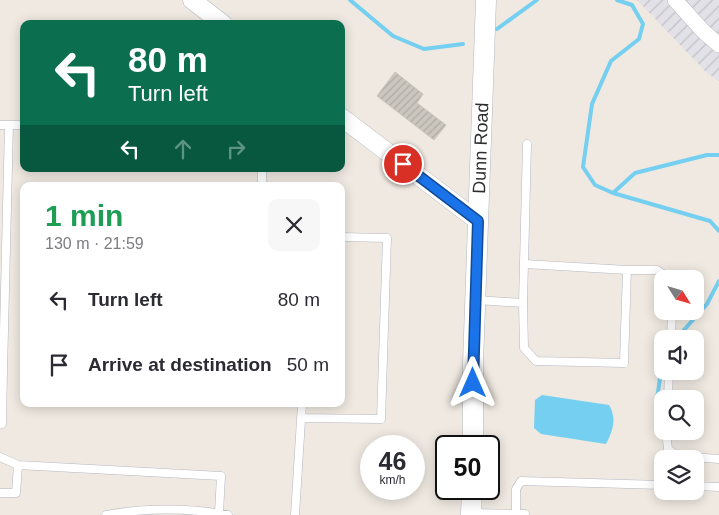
<!DOCTYPE html>
<html lang="en">
<head>
<meta charset="utf-8">
<style>
	body { margin:0; font-family:Helvetica,sans-serif; background:#f7f7f7; color:#2b2b33; height:100vh; display:flex; flex-direction:column; font-size:19px; white-space:nowrap }
	* { box-sizing:border-box; margin:0 }
	p { font-size:16px; color:#7c7c81 }
	.icon { flex:none; width:28px; height:28px; fill:none; stroke:currentColor; stroke-width:2; stroke-linecap:round; stroke-linejoin:round }
	.map { position:relative; flex:1; overflow:hidden }
	.details { position:absolute; left:20px; top:182px; width:325px; height:225px; display:flex; flex-direction:column; background:#fff; border-radius:10px; box-shadow:0 2px 12px #0003 }
	.details>* { flex:none }
	.top-card { position:absolute; left:20px; top:20px; width:325px; height:152px; border-radius:10px; box-shadow:0 2px 12px #0003; background:#0b6e4f; color:#fff; overflow:hidden }
	.needle { width:32px; rotate:127deg }
	.tools { position:absolute; left:654px; top:270px; display:grid; gap:10px }
	.tools a { display:grid; place-items:center; width:50px; height:50px; border-radius:10px; background:#fff; box-shadow:0 2px 12px #0003; font-size:25px }
	.speed { position:absolute; left:360px; top:435px; display:flex; gap:10px; font-size:25px; font-weight:700; text-align:center }
	.speed>* { display:grid; place-content:center; width:65px; height:65px; border-radius:50%; background:#fff; box-shadow:0 2px 12px #0003; line-height:1 }
	.speed small { font-size:12px; font-weight:400 }
	.speed .limit { border:2px solid #111; border-radius:8px; background:#fff; color:#111 }
	.pin { position:absolute; display:grid; place-items:center; width:42px; height:42px; color:#fff; margin:-21px; border:2px solid #fff; border-radius:50%; box-shadow:0 1px 5px #0007 }
	.me { position:absolute; width:55px; margin:-28px; rotate:0deg; stroke-linejoin:round; filter:drop-shadow(0 0 4px #0008) }
	.turn { display:flex; align-items:center; gap:18px; height:105px; padding:0 25px; font-size:22px }
	.turn .icon { width:65px; height:65px; stroke-width:2.5 }
	.turn b { display:block; font-size:35px; line-height:42px }
	.lanes { display:flex; align-items:center; height:48px; padding:0 25px; background:#0003; justify-content:center; gap:25px; direction:ltr }
	.lanes .off { opacity:.35 }
	.round { display:grid; place-items:center; flex:none; width:52px; height:52px; border-radius:10px; background:#f7f7f7 }
	.overview { display:flex; align-items:center; justify-content:space-between; height:85px; padding:0 25px }
	h1 { font-size:30px; font-weight:600; line-height:38px; color:#1e9e55 }
	ul { padding:0; list-style:none }
	li { display:flex; align-items:center; gap:15px; height:65px; padding:0 25px }
	li div { flex:1 }
	li b { display:block; font-size:19px }
	li em { font-style:normal }
	.map>svg:first-child { display:block }
	.industrial { fill:url(#industrial-furrows) }
	.water { fill:#75cff0 }
	.lines { fill:none; stroke-linecap:round; stroke-linejoin:round }
	.stream { stroke:#75cff0; stroke-width:4 }
	.building { fill:url(#building-hatch); stroke:#cbc5ba }
	.service-casing { stroke:#b4b7c1; stroke-width:9 }
	.minor-casing { stroke:#b4b7c1; stroke-width:16 }
	.tertiary-casing { stroke:#b4b7c1; stroke-width:19 }
	.secondary-casing { stroke:#b4b7c1; stroke-width:21 }
	.service { stroke:#fff; stroke-width:8 }
	.minor { stroke:#fff; stroke-width:15 }
	.tertiary { stroke:#fff; stroke-width:18 }
	.secondary { stroke:#fff; stroke-width:20 }
	.route-casing { stroke:#114b97; stroke-width:12 }
	.route { stroke:#1a73e8; stroke-width:9 }
	.labels { text-anchor:middle; stroke-width:4.5; stroke-linejoin:round; paint-order:stroke }
	.street-label { font-size:18px; fill:#2e2e2e; stroke:#fff }
</style>
</head>
<body>
<div class="map">
<svg width="719" height="515" viewBox="0 0 719 515">
	<defs>
		<pattern id="industrial-furrows" width="10" height="10" patternUnits="userSpaceOnUse" patternTransform="scale(1.25)"><rect width="10" height="10" fill="#e3e1e8"/><path d="M-1 1l2-2M0 10L10 0M9 11l2-2" fill="none" stroke="#c3c1c7"/></pattern>
		<pattern id="building-hatch" width="6" height="6" patternUnits="userSpaceOnUse" patternTransform="scale(1.25)"><rect width="6" height="6" fill="#cbc7bf"/><path d="M-1 1l2-2M0 6l6-6M5 7l2-2" fill="none" stroke="#afaba4"/></pattern>
	</defs>
	<rect width="100%" height="100%" fill="#efe9e1"/>
	<path class="industrial" d="M637,0h82v81l-11,-7z"/>
	<path class="water" d="M542,395l67,10c8,14 4,25 -3,39l-65,-10 -7,-6 1,-28z"/>
	<g class="lines">
		<path class="stream" d="M350,0l43,36 31,13 39,-5
			M617,0l15,5 11,19 -4,15 -28,22 -19,43 -9,63 12,18 18,8 22,-20 72,-18h12
			M497,29l40,-29
			M613,193l97,28 9,10
			M676,339l31,-35 12,-23
			M657,399l5,-35"/>
	</g>
	<path class="building" d="M395,72l28,22 -6,9 29,22 -12,15 -57,-44z"/>
	<g class="lines">
		<g class="service-casing">
			<path id="service" d="M0,125h24
				M527,144l-4,159 1,45 12,13 88,2 3,-93h30l14,9
				M262,186v-17
				M525,264l102,6
				M477,300l46,3
				M671,339l1,-28
				M0,372h3l6,-247
				M668,399l1,-28
				M301,418l80,1 6,-181 -46,-1
				M2,424l1,-52
				M666,431l2,18 9,7 42,3
				M0,457l18,8 203,11 -2,37
				M695,486l24,1
				M0,493h16l2,-28
				M471,513l54,1
				M516,514v-25l5,-8 141,4
				M106,515c39,-7 83,-7 122,0
				M295,515l7,-111"/>
		</g>
		<g class="minor-casing">
			<path id="minor" d="M675,0l28,31 16,14"/>
		</g>
		<g class="tertiary-casing">
			<path id="tertiary" d="M192,0l31,24
				M341,117l137,104"/>
		</g>
		<g class="secondary-casing">
			<g id="secondary">
				<path id="s1" d="M473,446v-83l13,-363"/>
				<path d="M471,515l1,-26"/>
			</g>
		</g>
		<use href="#service" class="service"/>
		<use href="#minor" class="minor"/>
		<use href="#tertiary" class="tertiary"/>
		<use href="#secondary" class="secondary"/>
	</g>
	<g class="lines">
		<g class="route-casing">
			<path id="route" d="M403,164l75,57 -5,162"/>
		</g>
		<use href="#route" class="route"/>
	</g>
	<g class="labels">
		<g class="street-label">
			<text dy="6" stroke="none"><textPath href="#s1" startOffset="298">Dunn Road</textPath></text>
		</g>
	</g>
</svg>
<div class="tools">
<a><svg class="needle" viewBox="-14 -14 28 28"><path d="M0-13l5 13h-10z" fill="#e53935"/><path d="M0 13l5-13h-10z" fill="#7c7c81"/></svg></a>
<a><svg class="icon" aria-label="sound" viewBox="0 0 24 24"><path d="M4 9h4l5-4v14l-5-4H4zM17 9q2 3 0 6"/></svg></a>
<a><svg class="icon" aria-label="search" viewBox="0 0 24 24"><circle cx="10" cy="10" r="6"/><path d="M15 15l6 6"/></svg></a>
<a><svg class="icon" aria-label="layers" viewBox="0 0 24 24"><path d="M12 4l9 5-9 5-9-5zM3 14l9 5 9-5"/></svg></a>
</div>
<div class="speed"><div>46<small>km/h</small></div><div class="limit">50</div></div>
<div class="pin" style="left:403px;top:164px;background:#d93025"><svg class="icon" aria-label="arrive" viewBox="0 0 24 24"><path d="M6 21V4h12l-3 4 3 4H6"/></svg></div>
<svg class="me" style="left:473px;top:383px" viewBox="-20 -20 40 40"><path d="M0-17L14 15 0 8-14 15z" fill="#1a73e8" stroke="#fff" stroke-width="4"/></svg>
<div class="top-card">
<div class="turn"><svg class="icon" aria-label="left" viewBox="0 0 24 24"><path d="M17 20v-9H6M10 6l-5 5 5 5"/></svg><div><b>80 m</b>Turn left</div></div>
<div class="lanes"><svg class="icon" aria-label="left" viewBox="0 0 24 24"><path d="M17 20v-9H6M10 6l-5 5 5 5"/></svg><svg class="icon off" aria-label="ahead" viewBox="0 0 24 24"><path d="M12 20V5M6 11l6-6 6 6"/></svg><svg class="icon off" aria-label="right" viewBox="0 0 24 24"><path d="M7 20v-9h11M14 6l5 5-5 5"/></svg></div>
</div>
<section class="details">
<div class="overview"><div><h1>1 min</h1><p>130 m · 21:59</p></div><a class="round"><svg class="icon" aria-label="close" viewBox="0 0 24 24"><path d="M6 6l12 12M18 6L6 18"/></svg></a></div>
<ul>
<li><svg class="icon" aria-label="left" viewBox="0 0 24 24"><path d="M17 20v-9H6M10 6l-5 5 5 5"/></svg><div><b>Turn left</b></div><em>80 m</em></li>
<li><svg class="icon" aria-label="arrive" viewBox="0 0 24 24"><path d="M6 21V4h12l-3 4 3 4H6"/></svg><div><b>Arrive at destination</b></div><em>50 m</em></li>
</ul>
</section>
</div>
</body>
</html>
